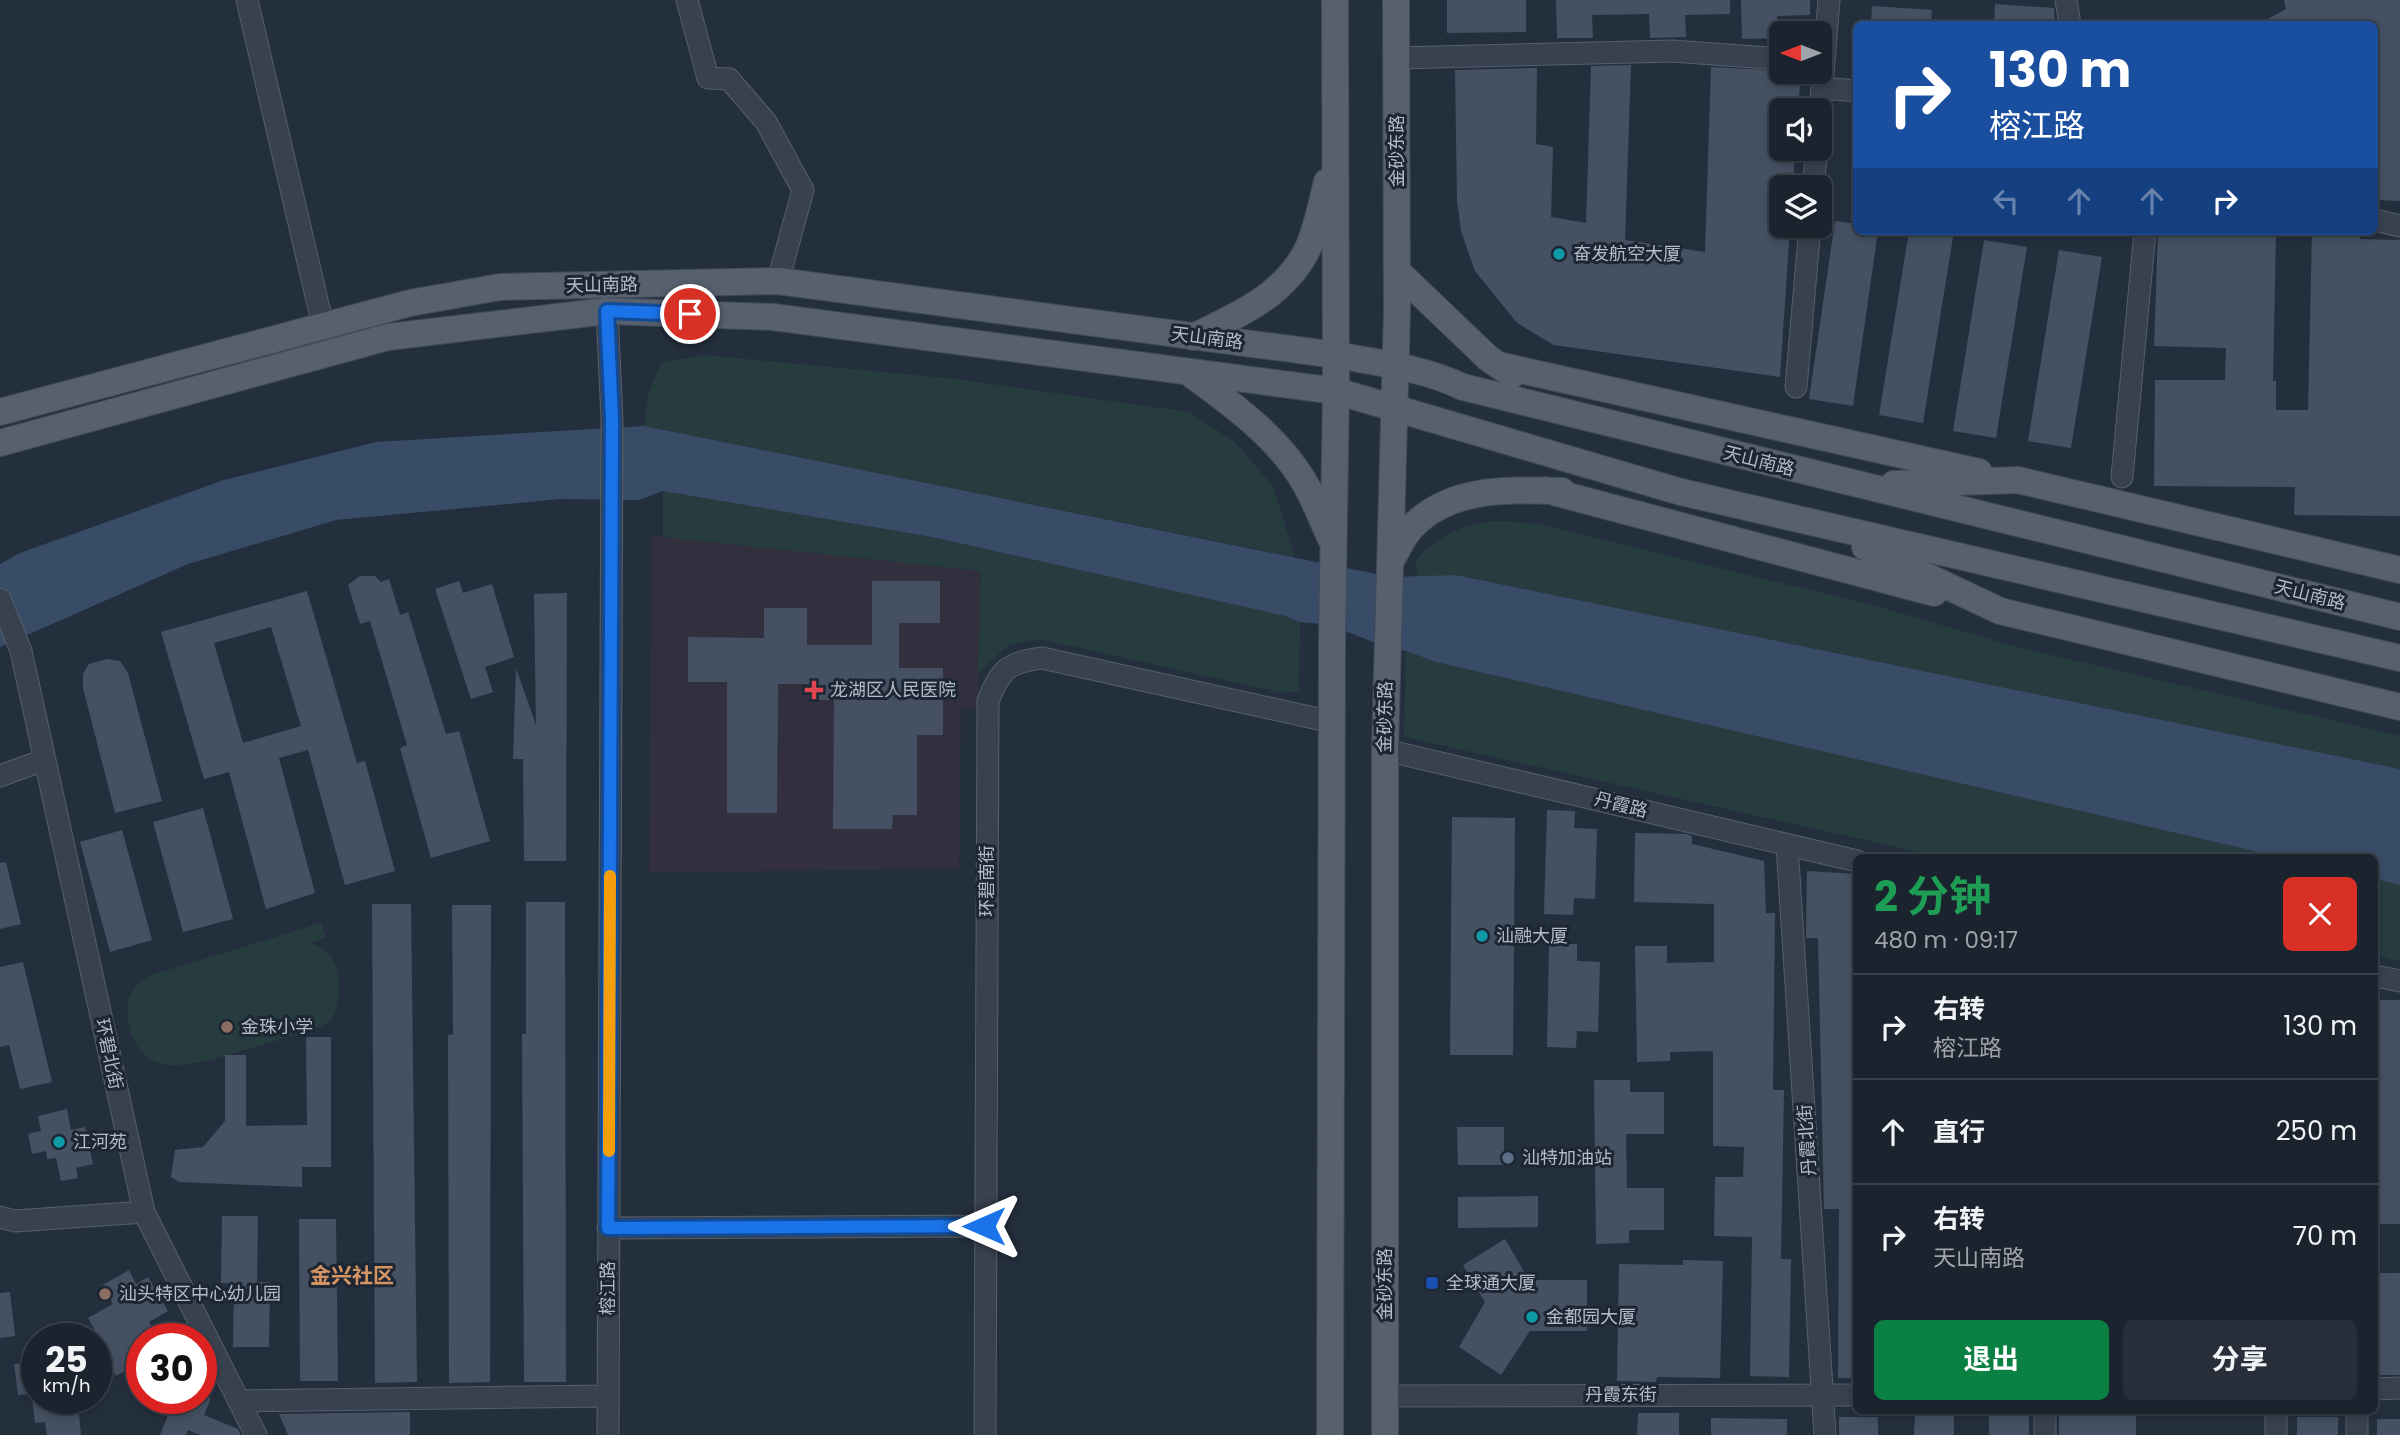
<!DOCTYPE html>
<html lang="zh">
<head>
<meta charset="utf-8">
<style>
	body { margin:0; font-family:Poppins,"Noto Sans SC",sans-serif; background:#282f3a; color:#f1f3f6; height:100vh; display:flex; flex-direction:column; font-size:26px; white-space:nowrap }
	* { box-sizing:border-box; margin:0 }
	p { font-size:23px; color:#a0a4aa }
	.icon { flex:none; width:38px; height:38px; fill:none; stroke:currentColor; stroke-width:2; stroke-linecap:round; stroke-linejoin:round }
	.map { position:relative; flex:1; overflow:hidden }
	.sheet { position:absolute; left:1853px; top:854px; width:525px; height:560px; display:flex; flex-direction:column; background:#1b232e; border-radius:10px; box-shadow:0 4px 10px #0003,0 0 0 2px #39404a }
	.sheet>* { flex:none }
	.top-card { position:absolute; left:1853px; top:21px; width:525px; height:214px; border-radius:10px; box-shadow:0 4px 10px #0003,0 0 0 2px #39404a; background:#1a4fa0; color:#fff; overflow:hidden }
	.needle { width:46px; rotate:270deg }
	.controls { position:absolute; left:1769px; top:21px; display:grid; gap:14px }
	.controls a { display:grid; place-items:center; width:63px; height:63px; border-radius:10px; background:#1b232e; box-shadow:0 4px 10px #0003,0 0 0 2px #39404a; font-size:35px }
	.speed { position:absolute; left:21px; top:1323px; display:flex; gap:14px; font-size:35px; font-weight:700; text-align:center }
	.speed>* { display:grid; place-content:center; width:91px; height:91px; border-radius:50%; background:#1b232e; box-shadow:0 4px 10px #0003,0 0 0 2px #39404a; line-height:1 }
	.speed small { font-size:18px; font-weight:400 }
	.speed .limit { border:10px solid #d22; background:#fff; color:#111 }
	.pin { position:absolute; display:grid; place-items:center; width:60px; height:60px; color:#fff; margin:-30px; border:4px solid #fff; border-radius:50%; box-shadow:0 2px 7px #0007 }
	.me { position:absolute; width:77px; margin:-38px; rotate:270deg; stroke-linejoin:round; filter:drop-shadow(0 0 5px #0008) }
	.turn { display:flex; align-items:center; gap:24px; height:147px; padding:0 21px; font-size:32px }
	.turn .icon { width:91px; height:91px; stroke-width:2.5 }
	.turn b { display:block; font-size:49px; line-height:60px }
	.lanes { display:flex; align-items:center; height:66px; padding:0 21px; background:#0003; justify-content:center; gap:35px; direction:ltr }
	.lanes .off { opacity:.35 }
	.round { display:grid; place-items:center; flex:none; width:74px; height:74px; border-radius:10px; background:#282f3a }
	.headline { display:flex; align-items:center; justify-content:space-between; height:119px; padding:0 21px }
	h1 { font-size:42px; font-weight:700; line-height:52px; color:#1e9e55 }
	.cta { display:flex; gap:14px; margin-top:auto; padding:14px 21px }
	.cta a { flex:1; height:80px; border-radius:10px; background:#0b8043; color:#fff; font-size:28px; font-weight:700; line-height:80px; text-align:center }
	.cta a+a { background:#282f3a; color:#f1f3f6 }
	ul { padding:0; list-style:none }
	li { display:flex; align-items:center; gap:21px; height:105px; padding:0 21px; border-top:2px solid #39404a }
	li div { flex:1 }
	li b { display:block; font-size:26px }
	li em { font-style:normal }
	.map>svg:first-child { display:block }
	.medical { fill:#32303f }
	.green { fill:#263c3f }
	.water { fill:#394c67 }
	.building { fill:#455162; fill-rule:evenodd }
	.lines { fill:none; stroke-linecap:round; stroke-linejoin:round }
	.minor-casing { stroke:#565f6c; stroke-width:23 }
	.major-casing { stroke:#414a57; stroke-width:28 }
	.minor { stroke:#38414e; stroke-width:21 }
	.major { stroke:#56606e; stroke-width:26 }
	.route-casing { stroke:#114b97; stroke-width:18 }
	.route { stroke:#1a73e8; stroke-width:12 }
	.slow { stroke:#f59e0b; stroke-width:12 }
	.culture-dot { fill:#0f9aa8; stroke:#1d2633; stroke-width:2.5 }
	.health-dot { fill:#e0444e; stroke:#1d2633; stroke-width:2.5 }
	.education-dot { fill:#8d6e63; stroke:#1d2633; stroke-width:2.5 }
	.service-dot { fill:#5c6f8a; stroke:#1d2633; stroke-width:2.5 }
	.transit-dot { fill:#1a4fb4; stroke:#1d2633; stroke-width:2.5 }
	.labels { text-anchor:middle; stroke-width:6; stroke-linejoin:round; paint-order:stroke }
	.street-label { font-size:18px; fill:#b4bcc9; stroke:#1d2633 }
	.poi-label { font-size:18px; fill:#b4bcc9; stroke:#1d2633; text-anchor:start }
	.quarter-label { font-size:21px; font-weight:bold; fill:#d59563; stroke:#1d2633 }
</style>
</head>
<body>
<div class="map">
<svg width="2400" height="1435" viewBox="0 0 2400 1435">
	<rect width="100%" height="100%" fill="#242f3e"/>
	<path class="medical" d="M652,535l329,36 -3,137h-17l-2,161 -310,3z"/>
	<path class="green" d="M704,355l253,24 232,33 45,29 39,45 22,71 -651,-131 4,-31 13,-32z
		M663,491l269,46 353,79 15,6 -1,69 -16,2 -244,-54 -30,6 -31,28 3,-102 -318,-34z
		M1503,521l36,3 337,82 145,42 379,88v33l-944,-194 -39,3 -1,-18c24,-27 51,-38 87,-39z
		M1406,651l30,11 844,195h-339l-537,-120z
		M2375,879l25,6v76l-25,-6z
		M321,923l5,14 -16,7c34,5 34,52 21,77l-13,7c-26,8 -52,16 -78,23 -45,14 -103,34 -112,-33 -3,-21 5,-33 23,-43z"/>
	<path class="water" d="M644,426l747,151 65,-2 944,194v116l-25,-6v-21l-95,-1 -844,-195 -30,-11 -16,-2 -59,-24 -31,-3 -15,-6 -353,-79 -269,-46 -24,9 -78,-1 -225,21 -148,44 -188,83v-83l20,-11 204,-73 152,-38z"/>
	<path class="building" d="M1447,0h79v32l-79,1z
		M1556,0h174v14l-45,1 1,22 -36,1 -1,-24 -57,1 1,23h-36z
		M1741,0h69v15l-33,1 1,22 -36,1z
		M2284,0h116v201l-25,-1v-176h-116l27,-15z
		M1995,4l59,4 1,16h-61z
		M1872,6l60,4 -1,14h-60z
		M1631,65l-6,175 80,12 6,-185 90,5 -3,38h-16v39h13l-2,38h-11v39h8l-10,151 -226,-32 -37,-22 -42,-52 -14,-40 -4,-31 -2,-130 82,-2 -1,76 17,3 -2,70 35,6 5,-157z
		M1835,221l22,3v7h21l-25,175 -44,-7z
		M1909,231h45l-31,192 -44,-8z
		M2158,231h118l-3,150h3v29h32l4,-179 48,1v7l40,1v276l-106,-1 1,-28 -141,-1 1,-106h70l1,-32 -72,-2z
		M1984,240l43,7 -31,191 -43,-7z
		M2059,250l43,7 -31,191 -43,-7z
		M360,576h15l6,6 8,-3 11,36 8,-3 38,122 13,-3 31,110 -59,17 -31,-110 7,-3 -37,-124 -10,3 -12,-39z
		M459,581l4,12 29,-9 22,73 -29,10 8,25 -22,7 -36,-110z
		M872,581h68v42h-41v45h44v67h-26v80h-24l-1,14h-59l1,-129h-25v-16h-31l-1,129h-50v-131h-39v-45l76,1v-30h43v37h65z
		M307,591l50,172 8,-2 30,110 -50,14 -37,-135 -29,8 36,135 -49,16 -37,-137 -25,7 -43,-147zM271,627l30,99 -58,17 -29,-100z
		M567,593l-1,268h-42l-1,-102h-10l3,-91 20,57 -2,-131z
		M107,659l13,2 8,12 34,128 -47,12 -32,-125v-14l6,-10z
		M203,808l30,111 -50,13 -30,-110z
		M1547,810l28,1 -1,17 23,1 -2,70 -21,-1 -1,17 -29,-1z
		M1452,817l63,1 -2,237h-63z
		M122,830l30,110 -42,12 -30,-110z
		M1635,833l52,1 5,2v8l72,17 2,52h9l-2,177h11l-3,169h10l-2,118 -39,-1 2,-139 -38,-1 1,-59h28l1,-30 -31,-1v-95l-43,1v9l-33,1 -2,-116h32v17l47,-1v-58l-80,-2z
		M6,862l15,62 -21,5v-66z
		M1807,871l50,3v504h-19l1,-169h-15l-6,-271h-12z
		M526,902h39l1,480h-42l-2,-348h4z
		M372,904h39l6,478 -42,1z
		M452,905h39l-1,477 -41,1 -1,-348 5,-1z
		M1549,944h28v17l23,1 -2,70 -21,-1 -1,17 -29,-1z
		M23,962l29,120 -32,7 -11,-44 -9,2v-80z
		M2377,1000h23v224h-20z
		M306,1037h25v130h-29v20l-123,-5 -8,-5 4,-27 28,-3 22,-26v-66h21v71l61,-1z
		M1594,1080h36v12h34v42h-38l1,54h37v42h-35v13l-33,1z
		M67,1109l4,21 14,-3 8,37 -17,4 2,10 -17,3 -5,-23 -9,1 -1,-8 -14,3 -4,-20 13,-3 -3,-15z
		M1457,1127h47v38h-46z
		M1538,1196v31l-80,1v-31z
		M222,1216h36l-1,66h13l-1,65h-36l1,-63 -13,-1z
		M299,1219h37l2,162h-38z
		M1505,1239l24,41h58v51h-57l-29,44 -42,-28 26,-45 -22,-37z
		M1683,1260l40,1 -3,117 -63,-1 -1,5 -39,-1 2,-117 64,1z
		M129,1270l7,14 12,-7 20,34 -19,11 10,17h-17v8l-11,6 6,11 -21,12 -3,-6 -17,10v-21l11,-7 -19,-34 25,-14 -10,-19z
		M2375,1273h25v102h-25z
		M10,1292l5,44 -15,2v-45z
		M37,1361v32l-19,2 -4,-31z
		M32,1398h35l2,17 10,-1 2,21h-34l-2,-13 -10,1z
		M135,1398h76l-7,17 34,14 3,6h-41l-12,-5 -2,5h-26l9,-22z
		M410,1412v23h-122l-9,-21z
		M2059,1412h77v23h-77z
		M1638,1413h41v22h-42z
		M1915,1414h39v21h-40z
		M1989,1414h40v21h-40z
		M1839,1417h39v18h-39z
		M2297,1417h41v18h-41z
		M1711,1418l76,1v16h-76z
		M2377,1419h23v16h-23z"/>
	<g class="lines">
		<g class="minor-casing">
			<path id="minor" d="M247,0l76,326
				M687,0l21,78 21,1 37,43 37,68 -25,91
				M2066,0l4,24
				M1397,58l275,-7 110,8
				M1822,88l35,3
				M1820,111l9,-111
				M1813,187l4,-38
				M2375,220l25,6
				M607,311l5,108 -4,1016
				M1796,387l14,-161
				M2122,477l23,-246
				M0,599l21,52 123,561 112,223
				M1385,750l472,111
				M0,776l44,-16
				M1787,845l38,590
				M2375,976l25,5
				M0,1217l15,4 129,-9
				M608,1228l376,-2
				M2375,1389l25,-1
				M1385,1396l472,-1
				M239,1401l369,-5
				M2045,1410v25
				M2276,1410v25
				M2357,1410v25
				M985,1435l3,-734c12,-31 20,-39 54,-43l290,64"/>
		</g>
		<g class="major-casing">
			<path id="major" d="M1397,271l91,87 24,17
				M1193,337c45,-22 91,-41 114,-87 10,-20 14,-46 20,-68
				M1498,365l481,107
				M1188,372c41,30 88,63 115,108 11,18 19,40 28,59
				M0,412l410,-109 90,-16 278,-6 558,74c44,8 87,13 127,32l937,230
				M0,443l388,-106 219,-26 166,6 563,74 345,101 719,166
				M1894,484l124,-4 382,90
				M1546,490l388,103
				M1865,547l135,64 400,96
				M1391,561c6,-11 12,-24 20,-33 39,-42 99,-38 151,-37
				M1330,1435l2,-794 4,-250 -1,-391
				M1385,1435v-685l12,-438 -1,-312"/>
		</g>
		<use href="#minor" class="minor"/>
		<use href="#major" class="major"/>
	</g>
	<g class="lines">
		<g class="route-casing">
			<path id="route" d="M690,314l-83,-3 5,108 -4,809 376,-2"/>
		</g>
		<use href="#route" class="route"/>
		<path class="slow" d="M609,1151l1,-275"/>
	</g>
	<g class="culture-dot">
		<circle cx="1559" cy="254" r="7"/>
		<circle cx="1482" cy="936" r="7"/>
		<circle cx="59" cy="1142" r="7"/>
		<circle cx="1532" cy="1317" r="7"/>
	</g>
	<path class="health-dot" d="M810.5 679.5h7v7h7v7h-7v7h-7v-7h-7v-7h7z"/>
	<g class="education-dot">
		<circle cx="227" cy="1027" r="7"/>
		<circle cx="105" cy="1294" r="7"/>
	</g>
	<circle class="service-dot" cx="1508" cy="1158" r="7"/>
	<rect class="transit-dot" x="1425" y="1276" width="14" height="14" rx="3.5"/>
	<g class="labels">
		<g class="street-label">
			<text transform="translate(1397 151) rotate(-90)" y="6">金砂东路</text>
			<text transform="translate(602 285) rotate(-1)" y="6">天山南路</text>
			<text transform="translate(1207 338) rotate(7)" y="6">天山南路</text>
			<text transform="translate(1759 461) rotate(14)" y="6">天山南路</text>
			<text transform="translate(2310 595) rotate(14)" y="6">天山南路</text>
			<text transform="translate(1385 717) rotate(-89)" y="6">金砂东路</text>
			<text transform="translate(1621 805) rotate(14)" y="6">丹霞路</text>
			<text transform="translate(987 881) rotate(-90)" y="6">环碧南街</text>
			<text transform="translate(109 1054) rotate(78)" y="6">环碧北街</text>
			<text transform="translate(1807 1140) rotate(-94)" y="6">丹霞北街</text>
			<text transform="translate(1385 1284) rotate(-90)" y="6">金砂东路</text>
			<text transform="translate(608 1288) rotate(-90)" y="6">榕江路</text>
			<text x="1621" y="1401">丹霞东街</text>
		</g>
		<g class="poi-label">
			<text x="1573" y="260">奋发航空大厦</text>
			<text x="830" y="696">龙湖区人民医院</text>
			<text x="1496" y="942">汕融大厦</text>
			<text x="241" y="1033">金珠小学</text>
			<text x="73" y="1148">江河苑</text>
			<text x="1522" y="1164">汕特加油站</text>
			<text x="1446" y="1289">全球通大厦</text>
			<text x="119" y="1300">汕头特区中心幼儿园</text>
			<text x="1546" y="1323">金都园大厦</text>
		</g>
		<g class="quarter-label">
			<text x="352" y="1283">金兴社区</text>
		</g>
	</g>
</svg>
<div class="controls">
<a><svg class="needle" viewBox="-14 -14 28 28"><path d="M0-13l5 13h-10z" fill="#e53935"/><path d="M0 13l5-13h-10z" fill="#a0a4aa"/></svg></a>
<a><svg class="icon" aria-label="sound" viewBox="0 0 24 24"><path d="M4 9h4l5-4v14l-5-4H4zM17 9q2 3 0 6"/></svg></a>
<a><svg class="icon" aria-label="layers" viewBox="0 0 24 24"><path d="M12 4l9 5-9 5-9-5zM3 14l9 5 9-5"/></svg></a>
</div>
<div class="speed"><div>25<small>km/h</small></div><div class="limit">30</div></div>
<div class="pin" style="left:690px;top:314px;background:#d93025"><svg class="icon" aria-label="arrive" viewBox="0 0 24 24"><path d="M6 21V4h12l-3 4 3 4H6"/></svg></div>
<svg class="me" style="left:984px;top:1226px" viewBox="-20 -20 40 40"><path d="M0-17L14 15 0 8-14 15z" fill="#1a73e8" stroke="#fff" stroke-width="4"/></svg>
<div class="top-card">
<div class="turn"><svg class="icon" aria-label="right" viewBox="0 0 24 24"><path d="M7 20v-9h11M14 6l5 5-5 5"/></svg><div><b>130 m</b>榕江路</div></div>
<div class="lanes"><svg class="icon off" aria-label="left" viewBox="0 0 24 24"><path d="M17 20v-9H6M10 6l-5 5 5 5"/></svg><svg class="icon off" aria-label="ahead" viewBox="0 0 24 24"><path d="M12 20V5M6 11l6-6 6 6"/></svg><svg class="icon off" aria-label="ahead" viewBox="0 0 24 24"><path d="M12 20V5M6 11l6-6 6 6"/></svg><svg class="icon" aria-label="right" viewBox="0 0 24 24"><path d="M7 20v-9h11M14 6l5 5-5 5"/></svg></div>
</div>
<section class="sheet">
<div class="headline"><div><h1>2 分钟</h1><p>480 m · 09:17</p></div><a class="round" style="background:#d93025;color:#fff"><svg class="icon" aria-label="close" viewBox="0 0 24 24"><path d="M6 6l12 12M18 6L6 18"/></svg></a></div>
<ul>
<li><svg class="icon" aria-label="right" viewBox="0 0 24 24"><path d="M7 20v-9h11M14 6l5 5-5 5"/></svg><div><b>右转</b><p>榕江路</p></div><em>130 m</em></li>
<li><svg class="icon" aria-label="ahead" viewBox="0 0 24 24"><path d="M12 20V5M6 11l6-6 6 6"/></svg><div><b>直行</b></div><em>250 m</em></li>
<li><svg class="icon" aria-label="right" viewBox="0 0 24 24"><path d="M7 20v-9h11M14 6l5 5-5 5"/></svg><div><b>右转</b><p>天山南路</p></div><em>70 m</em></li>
</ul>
<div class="cta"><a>退出</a><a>分享</a></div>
</section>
</div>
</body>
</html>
